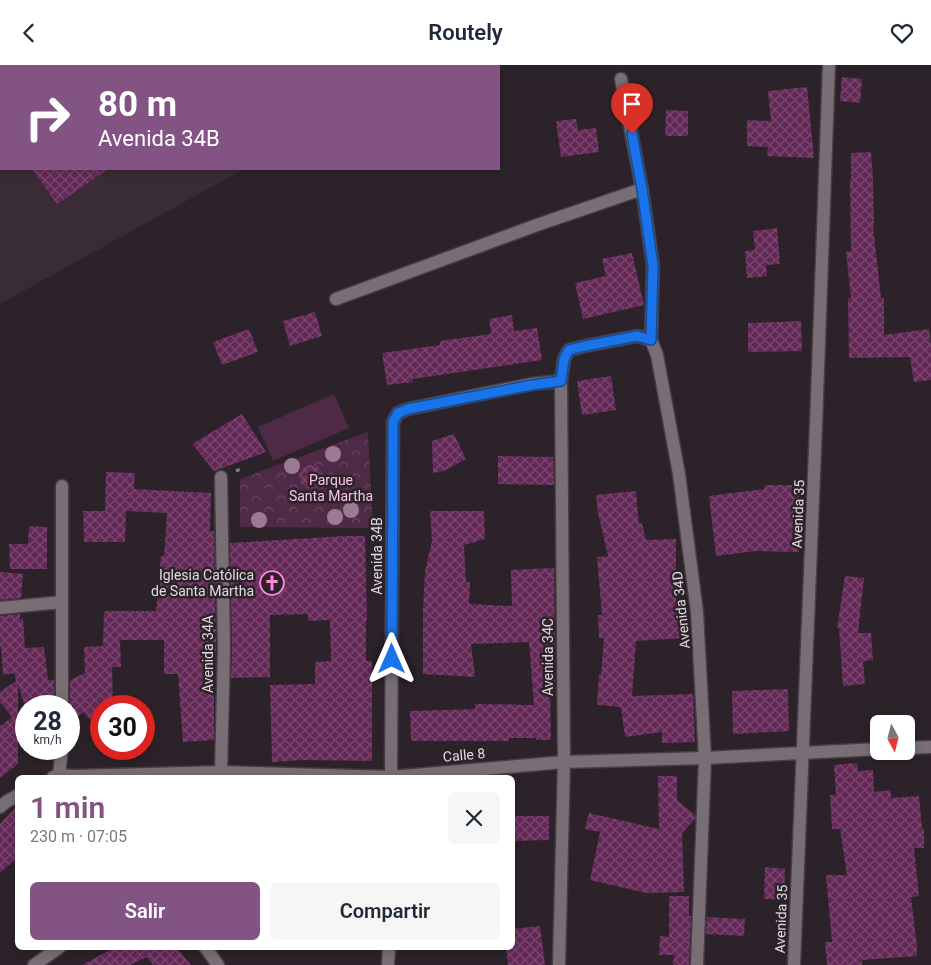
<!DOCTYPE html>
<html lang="es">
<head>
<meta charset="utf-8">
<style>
	body { margin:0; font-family:Roboto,sans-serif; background:#f6f6f7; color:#1f2937; height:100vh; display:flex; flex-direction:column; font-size:19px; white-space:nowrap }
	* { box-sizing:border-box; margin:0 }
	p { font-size:16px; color:#747a83 }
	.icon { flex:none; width:28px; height:28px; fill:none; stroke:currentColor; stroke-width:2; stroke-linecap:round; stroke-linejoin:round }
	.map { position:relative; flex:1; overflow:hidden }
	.sheet { position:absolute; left:15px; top:710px; width:500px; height:175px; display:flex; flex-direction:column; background:#fff; border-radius:8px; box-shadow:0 2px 8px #0003 }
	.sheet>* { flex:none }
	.banner { position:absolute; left:0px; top:0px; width:500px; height:105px; box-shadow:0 2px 8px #0003; background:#835384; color:#fff; overflow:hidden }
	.needle { width:32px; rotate:173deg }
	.controls { position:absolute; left:870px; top:650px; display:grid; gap:10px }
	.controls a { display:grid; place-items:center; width:45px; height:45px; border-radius:8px; background:#fff; box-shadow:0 2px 8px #0003; font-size:25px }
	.speed { position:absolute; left:15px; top:630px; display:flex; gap:10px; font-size:25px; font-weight:700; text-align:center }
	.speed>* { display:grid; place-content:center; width:65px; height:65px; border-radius:50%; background:#fff; box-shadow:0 2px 8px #0003; line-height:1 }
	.speed small { font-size:12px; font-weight:400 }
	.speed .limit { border:8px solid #d22; background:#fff; color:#111 }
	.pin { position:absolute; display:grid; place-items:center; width:42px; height:42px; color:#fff; margin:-51px -21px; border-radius:50% 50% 50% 0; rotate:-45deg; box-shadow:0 0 5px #0007 }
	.pin .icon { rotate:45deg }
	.me { position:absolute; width:55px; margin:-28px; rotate:0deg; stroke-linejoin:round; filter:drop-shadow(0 0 4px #0008) }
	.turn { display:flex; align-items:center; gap:18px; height:105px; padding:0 15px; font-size:22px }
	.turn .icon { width:65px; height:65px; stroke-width:2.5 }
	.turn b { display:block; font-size:35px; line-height:42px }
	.round { display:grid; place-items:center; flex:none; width:52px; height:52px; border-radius:8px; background:#f6f6f7 }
	.overview { display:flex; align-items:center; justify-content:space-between; height:85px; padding:0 15px }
	h1 { font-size:30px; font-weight:600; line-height:38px; color:#835384 }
	.cta { display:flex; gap:10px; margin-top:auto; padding:10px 15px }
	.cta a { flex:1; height:58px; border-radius:8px; background:#835384; color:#fff; font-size:20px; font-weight:600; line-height:58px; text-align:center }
	.cta a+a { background:#f6f6f7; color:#1f2937 }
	header { display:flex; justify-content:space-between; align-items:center; height:65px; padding:0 15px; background:#fff; font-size:22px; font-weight:600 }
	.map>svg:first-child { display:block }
	.built { fill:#3a2c35 }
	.green { fill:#4f2a46 }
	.forest { fill:url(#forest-crowns) }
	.building { fill:url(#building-cross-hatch) }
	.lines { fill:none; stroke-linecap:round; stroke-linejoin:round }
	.minor-casing { stroke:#453d43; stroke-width:15 }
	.path { stroke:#898086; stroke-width:3; stroke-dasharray:4 4; stroke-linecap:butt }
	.minor { stroke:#796e76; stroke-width:12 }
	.tree { fill:#9d7a93 }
	.route-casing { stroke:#114b97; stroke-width:12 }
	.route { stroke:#1a73e8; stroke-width:9 }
	.labels { text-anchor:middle; stroke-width:5; stroke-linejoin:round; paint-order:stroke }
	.park-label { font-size:14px; fill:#fac2e9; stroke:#2c2229 }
	.street-label { font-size:14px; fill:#e1dadf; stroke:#2c2229 }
	.poi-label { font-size:14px; fill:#e1dadf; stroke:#2c2229; text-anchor:end }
</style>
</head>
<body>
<header><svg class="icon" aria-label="back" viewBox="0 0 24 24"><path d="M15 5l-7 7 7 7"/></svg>Routely<svg class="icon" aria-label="heart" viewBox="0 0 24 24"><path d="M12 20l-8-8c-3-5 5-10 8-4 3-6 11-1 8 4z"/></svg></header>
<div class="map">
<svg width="931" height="900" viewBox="0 0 931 900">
	<defs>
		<pattern id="forest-crowns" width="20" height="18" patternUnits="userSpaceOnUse" patternTransform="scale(1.25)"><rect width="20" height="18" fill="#4f2a46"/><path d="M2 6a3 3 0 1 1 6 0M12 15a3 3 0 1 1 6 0" fill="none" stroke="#684860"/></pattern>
		<pattern id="building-cross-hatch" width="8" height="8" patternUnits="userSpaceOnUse" patternTransform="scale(1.25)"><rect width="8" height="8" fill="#642857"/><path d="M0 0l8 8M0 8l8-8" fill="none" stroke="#7a476f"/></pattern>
	</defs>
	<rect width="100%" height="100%" fill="#2c2229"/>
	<path class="built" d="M0,0h431l-2,1h-428v103h243l-244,135z"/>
	<path class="green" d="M334,329l15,34 -76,33 -15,-34z"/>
	<path class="forest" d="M368,367l5,96 -133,-1v-48z"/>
	<path class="building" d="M842,12l20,2 -2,24 -20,-2z
		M807,22l7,71 -47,-2 1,-9 -21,-1v-26l24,1 -3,-30z
		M666,45l22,1v25h-23z
		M576,54l2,11 18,-2 3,24 -38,5 -5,-36z
		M871,87l2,27 1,47h-1l8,72h3v37l45,-6 2,16v35l-17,2 -4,-25 -61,1 -1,-60h3l-5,-46 5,-1 -1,-72h1v-26z
		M32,104h76l-51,35z
		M777,163l3,36 -14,1 1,11 -20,2 -2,-27 10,-1 -2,-19z
		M632,188l12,52 -61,14 -8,-36 31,-7 -4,-17z
		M315,247l7,24 -32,10 -7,-25z
		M512,250l2,16 23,-3 5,32 -130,19 1,3 -26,3 -5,-32 58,-8v-4l51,-7 -2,-15z
		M801,256l1,30 -54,1v-29z
		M249,264l9,23 -36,13 -9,-23z
		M611,311l5,34 -34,5 -5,-34z
		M242,349l24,38 -52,19 -22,-27z
		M454,369l12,25 -22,12 -11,2 -1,-32z
		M498,391l55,1 1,28 -56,-1z
		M299 412a12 12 0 1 1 24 0a12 12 0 1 1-24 0Z
		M106,407l29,1 -1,16 77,4 -1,38h4l2,117 -1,30h-1v62l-31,2 -5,-68h-14v-34h-44l1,27h-9l1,39h-12v26l-18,-20 -8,7 -1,-13h-4v-26l15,-7 -1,-26 19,-1 1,-35h52l5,-55h3l3,-43 -41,-2 -1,31h-41l-1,-31h22z
		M764,420h35v67l-43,-1 -40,5 -7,-60 55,-7z
		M636,426l3,33 3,-1 4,17 30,-1v65h7l1,34 -48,3 -4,55 61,-2 2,48 -33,1v-11l-37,5 -4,-30 -24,-2 2,-30h2l3,-37h-5l-1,-23h4l-5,-58 11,-1 -10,-43 -2,-18z
		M430,446h54l1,28 -21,6 2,37h4l-1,22 43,2 -1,-36 43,-2 1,81 -2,22h2v17h-5l1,52h-14l-1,-2h-27v3h-98l-1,-30 65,-2v-5l59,1 -5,-63 -58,2 4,33 -52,-3v-64l2,-39 7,-30z
		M29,461l18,1v42h-37l-1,-25h19z
		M346,471h19l2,84h-1v41h6v100l-70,-1 -30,2 -2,-77 45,-1v-22l16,-1 -1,-41 -22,1v-7l-38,1v62l-39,1 1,-30 -2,-105z
		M0,507l23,2 -2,24 -21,2z
		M845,511l19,2 -6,55h13l2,27 -10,1 2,23 -22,2 -4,-58h-2z
		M20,549v5l3,-1 2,30 19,-1 4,33h6v26h-29l-7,-21v79l-18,14v-52l12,-9 -12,-15v-10l16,-11 -2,-8 -11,2 -2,-29h-1v-30z
		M788,624l1,42 -56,3 -1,-43z
		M857,698l1,8 15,-1 1,22 17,-2v8l28,-2 3,33h2v19h-10l5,48 -8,1 6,48v11l-55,4v5h-35l-2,-23h7l-6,-67h21l-7,-46h-8l-2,-34h6l-2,-30z
		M658,711h19v24l18,15v4l-13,14 2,59 -38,1 -56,-13 10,-48 -15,-3 4,-16 70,16z
		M18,740v52l-18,16v-49z
		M512,751h37v24l-37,1z
		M765,802l20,2 -1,31 -20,-1z
		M669,831h20v20h2l-2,49h-16l1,-10h-15l1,-19 9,1z
		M707,852l38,2 -1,17 -38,-2z
		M540,861l5,39h-37l-2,-18h6v-18z
		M116,882h60l15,18h-38l-6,-8 -17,8h-48z"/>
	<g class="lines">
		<g class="minor-casing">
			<path id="minor" d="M621,14l21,110 11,77 -2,74
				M336,234l201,-74 105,-36
				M221,412l3,171 -3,124
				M0,543l62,-6
				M62,641v-220
				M906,683l25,-1
				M59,710l3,-26
				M53,712l6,-2 16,1 146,-4 170,5 173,-15 141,-4 174,-9
				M391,712l2,-355 5,-9 10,-4 124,-25 29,-3
				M0,742l6,-5 12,-7
				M205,882l13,18
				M34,900l26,-18
				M388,900l1,-18
				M559,900l5,-203 -3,-381 3,-22 5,-9 16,-4 52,-10 14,4 6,15 22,119 18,138 8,146 -8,207
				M794,900l22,-540 13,-360"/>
		</g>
		<path class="path" d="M236,406l7,-3"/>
		<use href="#minor" class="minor"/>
	</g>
	<g class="tree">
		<circle cx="333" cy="389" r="8"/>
		<circle cx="292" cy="401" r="8"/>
		<circle cx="351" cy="445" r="8"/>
		<circle cx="335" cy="452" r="8"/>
		<circle cx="259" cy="455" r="8"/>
	</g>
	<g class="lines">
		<g class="route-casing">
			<path id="route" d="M392,594l1,-237 5,-9 10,-4 124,-24 29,-4 3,-22 5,-9 16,-4 52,-10 14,4 2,-74 -11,-77 -10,-55"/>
		</g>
		<use href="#route" class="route"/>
	</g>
	<defs>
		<g id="church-ring" transform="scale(1.25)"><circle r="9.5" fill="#2c2229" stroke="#fe86e1" stroke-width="1.5"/><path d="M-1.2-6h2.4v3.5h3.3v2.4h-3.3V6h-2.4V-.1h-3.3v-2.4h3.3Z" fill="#fe86e1"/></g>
	</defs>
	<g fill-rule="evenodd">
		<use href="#church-ring" x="272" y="518"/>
	</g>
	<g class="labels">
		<g class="park-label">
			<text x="331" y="420">Parque<tspan x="331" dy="16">Santa Martha</tspan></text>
		</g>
		<g class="street-label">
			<text transform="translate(798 449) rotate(-88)" y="5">Avenida 35</text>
			<text transform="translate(377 491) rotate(-90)" y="5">Avenida 34B</text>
			<text transform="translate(681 545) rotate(-96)" y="5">Avenida 34D</text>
			<text transform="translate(208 589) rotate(-90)" y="5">Avenida 34A</text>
			<text transform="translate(548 592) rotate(-90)" y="5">Avenida 34C</text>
			<text transform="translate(464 690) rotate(-5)" y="5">Calle 8</text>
			<text transform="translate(781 854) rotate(-88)" y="5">Avenida 35</text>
		</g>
		<g class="poi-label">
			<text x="254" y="515">Iglesia Católica<tspan x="254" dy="16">de Santa Martha</tspan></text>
		</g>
	</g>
</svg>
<div class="controls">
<a><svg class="needle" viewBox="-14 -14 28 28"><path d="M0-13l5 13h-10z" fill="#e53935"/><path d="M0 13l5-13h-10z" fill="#747a83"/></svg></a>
</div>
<div class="speed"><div>28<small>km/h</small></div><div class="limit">30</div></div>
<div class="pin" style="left:632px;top:69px;background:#d93025"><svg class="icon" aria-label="arrive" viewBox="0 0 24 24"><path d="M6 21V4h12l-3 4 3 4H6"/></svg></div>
<svg class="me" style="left:392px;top:594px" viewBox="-20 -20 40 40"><path d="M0-17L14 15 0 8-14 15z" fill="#1a73e8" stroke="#fff" stroke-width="4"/></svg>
<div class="banner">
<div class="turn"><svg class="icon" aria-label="right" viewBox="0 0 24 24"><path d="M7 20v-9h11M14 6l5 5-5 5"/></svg><div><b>80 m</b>Avenida 34B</div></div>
</div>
<section class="sheet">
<div class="overview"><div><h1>1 min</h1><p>230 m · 07:05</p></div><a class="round"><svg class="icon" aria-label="close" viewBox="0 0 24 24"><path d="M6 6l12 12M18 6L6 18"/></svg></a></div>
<div class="cta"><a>Salir</a><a>Compartir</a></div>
</section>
</div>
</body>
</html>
